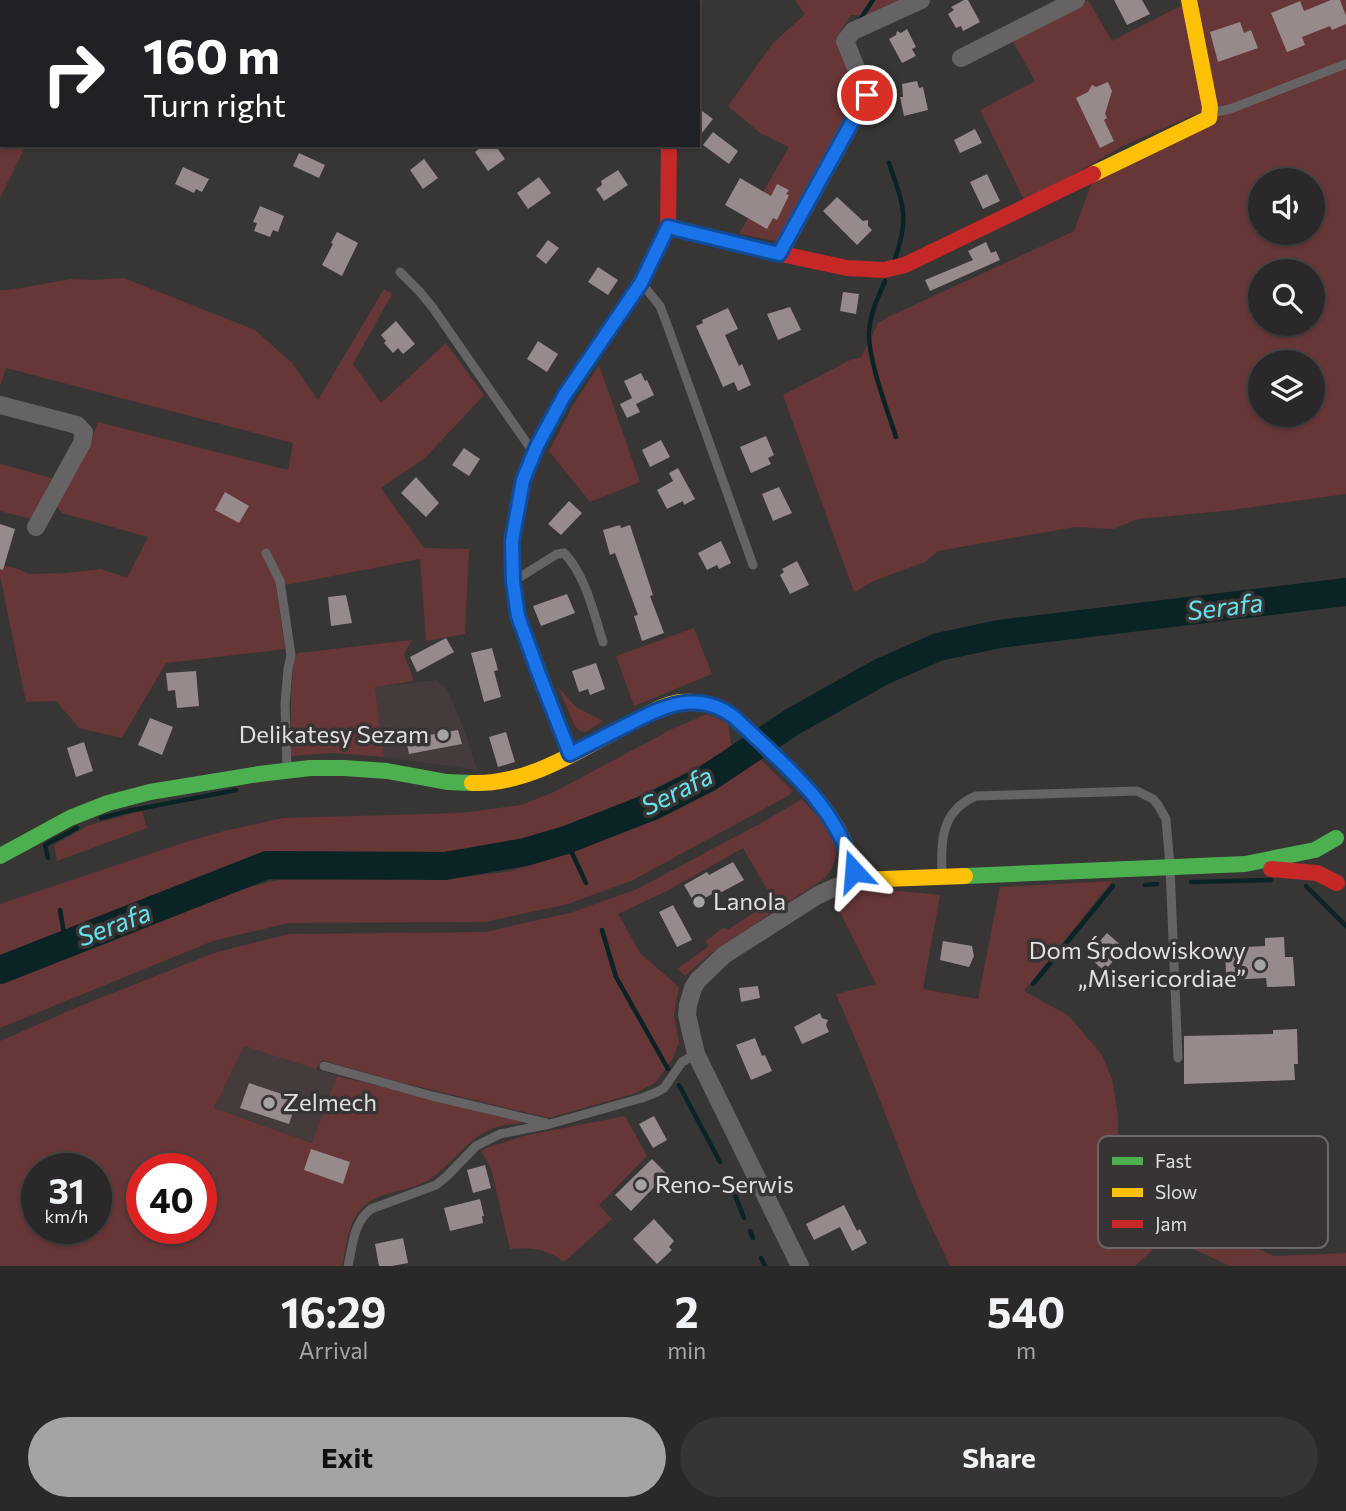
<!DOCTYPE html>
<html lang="en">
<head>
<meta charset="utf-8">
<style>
	body { margin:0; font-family:Commissioner,sans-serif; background:#363434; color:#f1f3f6; height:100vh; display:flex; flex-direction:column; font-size:26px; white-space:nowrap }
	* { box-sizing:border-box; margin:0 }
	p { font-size:23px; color:#a5a6a8 }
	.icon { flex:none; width:38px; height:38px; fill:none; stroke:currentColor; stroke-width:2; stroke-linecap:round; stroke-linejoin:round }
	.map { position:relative; height:1266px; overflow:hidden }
	.side { display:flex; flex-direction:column; background:#2a2828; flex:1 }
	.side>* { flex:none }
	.guide { position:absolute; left:0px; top:0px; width:700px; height:147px; box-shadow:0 2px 5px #0004,0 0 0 2px #464445; background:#202124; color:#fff; overflow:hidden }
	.controls { position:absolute; left:1248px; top:168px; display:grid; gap:14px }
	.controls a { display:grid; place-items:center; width:77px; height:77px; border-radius:50%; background:#2a2828; box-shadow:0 2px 5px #0004,0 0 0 2px #464445; font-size:35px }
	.speed { position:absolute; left:21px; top:1153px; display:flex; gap:14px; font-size:35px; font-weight:700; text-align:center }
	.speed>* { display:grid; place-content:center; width:91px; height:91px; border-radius:50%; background:#2a2828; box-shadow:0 2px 5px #0004,0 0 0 2px #464445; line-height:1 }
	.speed small { font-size:18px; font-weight:400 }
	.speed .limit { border:10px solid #d22; background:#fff; color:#111 }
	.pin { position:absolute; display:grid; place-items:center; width:60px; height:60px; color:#fff; margin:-30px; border:4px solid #fff; border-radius:50%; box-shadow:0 2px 7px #0007 }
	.me { position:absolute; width:77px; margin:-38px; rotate:341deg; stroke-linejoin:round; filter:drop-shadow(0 0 5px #0008) }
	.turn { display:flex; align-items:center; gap:24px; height:147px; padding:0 28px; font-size:32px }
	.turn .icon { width:91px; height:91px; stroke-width:2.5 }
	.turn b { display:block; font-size:49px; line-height:60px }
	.eta { display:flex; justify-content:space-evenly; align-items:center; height:119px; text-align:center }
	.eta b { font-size:42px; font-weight:700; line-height:49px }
	.action { display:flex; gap:14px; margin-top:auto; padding:14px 28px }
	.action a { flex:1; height:80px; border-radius:42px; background:#a6a3a3; color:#111; font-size:28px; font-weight:700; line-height:80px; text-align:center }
	.action a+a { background:#363434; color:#f1f3f6 }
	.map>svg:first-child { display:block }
	.built { fill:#463b3b }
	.green { fill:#673637; fill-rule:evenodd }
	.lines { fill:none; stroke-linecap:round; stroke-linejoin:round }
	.stream { stroke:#0a2325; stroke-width:4.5 }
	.river { stroke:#0a2325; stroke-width:28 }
	.building { fill:#968a8a }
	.lane { stroke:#656363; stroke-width:9 }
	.street { stroke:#656363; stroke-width:18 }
	.fast { stroke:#4caf50; stroke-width:16 }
	.slow { stroke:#ffc107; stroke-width:16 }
	.jam { stroke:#c62828; stroke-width:16 }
	.route-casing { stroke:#114b97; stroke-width:18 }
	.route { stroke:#1a73e8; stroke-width:12 }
	.poi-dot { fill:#a6a3a3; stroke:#393434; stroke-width:2.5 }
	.labels { text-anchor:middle; stroke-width:7; stroke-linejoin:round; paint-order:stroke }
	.poi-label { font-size:24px; fill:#e1dede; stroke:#393434; text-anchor:start }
	.water-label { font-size:26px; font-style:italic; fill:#65e3ed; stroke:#393434 }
	.key { fill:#393434; stroke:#6b6767; stroke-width:2 }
	.key-label { font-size:19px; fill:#e1dede }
</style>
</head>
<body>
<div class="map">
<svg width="1346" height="1266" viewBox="0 0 1346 1266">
	<rect width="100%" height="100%" fill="#383535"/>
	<path class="built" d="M436,680l11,9 17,40 13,41 -93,-13 -9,-70z
		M244,1045l93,31 -24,67 -99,-35z"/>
	<path class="green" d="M0,0h98l-1,2h-95v143h24l-26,53z
		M795,0h106l-32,16 -18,-1 -15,23 23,61 -78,143 -42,-8 50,-87 -29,-14 -32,-27 45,-63 32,-29z
		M1088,0l24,41 72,-37 19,107 -80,35 -98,56 -45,-92 55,-29 -23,-41z
		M1197,0h149v494l-122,17 -86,8 -25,10 -38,-2 -137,24 -13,11 -49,18 -22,12 -71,-197 69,-36 9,-1 17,-35 10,-6 186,-86 20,-54 115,-54zM1260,180h52v53h-52zM1260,271h52v53h-52zM1260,362h52v53h-52z
		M124,278l131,52 37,33 26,37 66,-111 8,5 -39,70 28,39 65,-60 38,52 -59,63 -44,30 43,60 45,1 -4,85 -39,7 -6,-82 -144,28 9,62 -119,14 -44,75 -43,-10 -23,-27 -30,1 -26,-126v-11l16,3 13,6 36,-1 36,-4 26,9 21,-41 -86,-24 -8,-10 39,-68 5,-13 190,48 5,-27 -287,-75 -6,18v-96h9l62,-11 22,1z
		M599,365l41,117 -50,20 -41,-51 23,-44z
		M0,464l52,14 -20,41 -32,-8z
		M694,628l18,46 -78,32 -18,-50z
		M412,640l-8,14 10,27 -39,6 9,70 -52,-4 -41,3v-62l3,-36 4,-5z
		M558,687l18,20 27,14 -17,11 -6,-1 -5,-5z
		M707,714l21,9 4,26 -140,71 -83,24 -76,15 -177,-3 -256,101v-53l183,-61 41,-12 59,-13 177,-5 61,-8 33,-13 118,-63z
		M755,754l38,37 -5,5 -155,84 -65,24 -83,18 -196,1 -76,18 -213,87v-46l231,-90 46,-12 172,-1 62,-8 65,-20 105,-46z
		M802,799c11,12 30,31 34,47 3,11 -5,24 -11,32l-115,76 -25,22 -8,-7 32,-23 -4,-4 17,-14 7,1 44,-29 -30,-52 -76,43 -49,23 23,40 38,33 -5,28 5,28 -7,17 -16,22 -20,11 -87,25 -150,-36 -77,-22 -6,9 -72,-23 -30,62 98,35 25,-67 192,46c-10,1 -22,2 -32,5 -28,8 -44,37 -68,53 -20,12 -47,10 -65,26 -16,14 -17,40 -22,60h-342v-225l80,-35 134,-53 75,-19 196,-2 85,-19 67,-24 126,-67zM37,1169h59v59h-59zM142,1169h59v59h-59z
		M142,811l5,17 -90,33 -3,-16 35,-20z
		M1112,881l-88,110 45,25 33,39 10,24 6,36v27l15,27 17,20 11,16 113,51 72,-3v13h-116l-63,-29 -32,29h-185l-31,-66 -56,-143 -27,-63 40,-10 -42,-84c33,-16 70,-8 106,-5l-17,94 55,10 22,-112z
		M625,1116l22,40 -48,49 13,14 -48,43c-18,-14 -32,-14 -54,-13l-19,-81 -10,-17 5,-3 37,-12z"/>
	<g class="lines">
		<path class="stream" d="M859,21l14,-21
			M889,163c14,42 21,53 6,96
			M885,281c-7,16 -15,33 -16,51 -1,28 18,77 27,105
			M101,818l27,-7 108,-21
			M566,840l20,43
			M48,858l-3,-13 32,-17
			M1191,882l80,-2
			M1145,885l12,-1
			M1306,886l40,40
			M60,910l6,35
			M602,930l14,47 52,92
			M1033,984l80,-98
			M679,1085l41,77
			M728,1177l16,41
			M750,1231l3,7
			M761,1258l4,8"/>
		<path class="river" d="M0,970l267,-105 178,1 80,-14 41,-12 87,-34 55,-28 84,-56 89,-50 57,-25 61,-13 347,-42"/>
	</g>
	<path class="building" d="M964,0h4l12,22 -17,9 -2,-5 -5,2 -8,-14 6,-4 -3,-3z
		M1114,0h28l8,14 -23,11z
		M1331,0h9l6,16v8l-14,6 -2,-4 -28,11 3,8 -18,7 -16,-39 29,-12 4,10z
		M1240,22l4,11 7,-3 7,18 -40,14 -8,-30z
		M907,29l9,18 -4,2 4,7 -14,7 -13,-24 7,-4 1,-4 4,2z
		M917,81l2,7 4,-1 5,23 -24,6 -4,-19h3l-1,-13z
		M1108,82l4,9 -7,23 2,4 -3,2 10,21 -14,7 -24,-50 12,-6 4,-7 4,2z
		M698,108l15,11 -15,19z
		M975,129l7,14 -22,10 -6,-13z
		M713,132l25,19 -9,13 -26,-19z
		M484,145h11l10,14 -17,12 -13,-19z
		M299,153l26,12 -6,13 -26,-12z
		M424,159l14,19 -15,11 -13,-19z
		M183,167l26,12 -7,13 -6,-3 -2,4 -19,-9z
		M618,170l10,15 -24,16 -8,-12 6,-4 -1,-4z
		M987,174l13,27 -17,8 -13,-27z
		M539,177l12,16 -23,16 -11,-16z
		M740,178l31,18 6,-12 12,6 -3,4 3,1 -12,25 -4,-2 -6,11 -42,-24z
		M837,197l26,24 5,-1v6l4,4 -15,15 -34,-34z
		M260,206l24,10 -6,16 -5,-2 -3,7 -16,-6 3,-8 -4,-1z
		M337,232l21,11 -16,33 -20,-11 11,-21 -2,-1z
		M548,240l11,8 -13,16 -10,-8z
		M986,242l5,11 5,-2 4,9 -70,31 -5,-11 48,-20 -5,-9z
		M598,267l20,13 -10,15 -20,-13z
		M843,292l16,2 -3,20 -16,-3z
		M790,307l11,23 -23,10 -11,-26z
		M728,308l10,21 -13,6 14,31 3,-2 9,21 -13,6 -4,-9 -11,5 -27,-61 7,-3 -1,-3z
		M396,321l19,23 -12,10 -5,-6 -5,5 -9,-10 2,-2 -5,-6z
		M538,341l20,13 -11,18 -20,-13z
		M641,373l4,8 2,-1 7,15 -18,9 4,8 -13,6 -7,-14 12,-6 -8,-17z
		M766,436l8,19 -6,3 3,6 -20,9 -11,-26z
		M661,440l9,17 -20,10 -8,-17z
		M464,448l16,11 -11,17 -17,-11z
		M678,468l17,31 -11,6 -1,-4 -16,8 -10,-19 16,-9 -4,-8z
		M416,477l23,26 -13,14 -25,-24z
		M779,487l13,26 -19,8 -11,-27z
		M225,492l24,14 -10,17 -24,-13z
		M569,501l13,12 -21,22 -13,-11z
		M0,524l15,5 -12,41 -3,-1z
		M620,525l1,3 9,-3 23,70 -3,1 14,37 -22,8 -8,-25 4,-1 -23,-62 -5,2 -7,-25z
		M721,541l10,22 -12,6 -2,-4 -10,5 -9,-17z
		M797,561l12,24 -19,9 -10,-19 4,-3 -2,-3z
		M567,594l8,19 -34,13 -8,-20z
		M346,595l6,28 -21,3 -3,-29z
		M446,638l8,14 -37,20 -7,-15z
		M492,648l6,22 -4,1 7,26 -17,5 -13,-49z
		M596,663l9,26 -15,6 -2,-6 -9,3 -7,-21z
		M196,671l3,35 -22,2 -2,-18 -7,1 -2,-18z
		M150,718l23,9 -11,28 -24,-10z
		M458,730l4,14 -53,10 -3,-15z
		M506,732l9,30 -17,5 -9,-30z
		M84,742l9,29 -17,6 -9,-29z
		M733,862l11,18 -26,14 -1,-3 -22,13 -11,-19 23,-13 2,3z
		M673,905l19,35 -15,7 -18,-35z
		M1107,933l17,15 -16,19 -3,-2 -3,4 -12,-11 3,-4 -3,-2z
		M1284,937l1,20h8l2,29 -28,1 -1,-9 -36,2 -1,-5h-3l-1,-27 40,-2v-8z
		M943,941l29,5 2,10 -5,11 -29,-7z
		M758,986l2,12 -19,4 -2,-14z
		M820,1013l2,5 6,2 -2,5 3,7 -27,12 -8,-17z
		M1297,1029l1,35h-4l1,16 -111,4v-48l89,-2v-4z
		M755,1038l7,18 3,-1 7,16 -21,9 -15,-35z
		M249,1083l48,16 -8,25 -49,-16z
		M654,1116l13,24 -14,8 -14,-24z
		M311,1149l39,13 -7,22 -39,-14z
		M652,1159l15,15 -36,37 -16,-16z
		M485,1165l6,23 -18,5 -6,-23z
		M480,1199l4,17h-2l1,7 -33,8 -6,-23z
		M844,1205l13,26 3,-2 7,14 -15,8 -12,-24 -26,13 -8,-16z
		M654,1219l20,22 -5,6 3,3 -15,14 -24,-25z
		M403,1238l5,25 -16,3h-13l-4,-22z"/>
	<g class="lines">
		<path class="lane" d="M1211,113l19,-4 116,-45
			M400,272l20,20 13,16 98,141
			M643,285l17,21 9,24 84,235
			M266,553l14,28 11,74 -3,14 -3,35 2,64
			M517,579l40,-25 7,-1c21,21 30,61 39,89
			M942,876c-1,-34 -2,-65 34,-80l161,-5 16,8 5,6 8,14 4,48 8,191
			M324,1066l108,30 114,27
			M348,1266c5,-21 5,-43 23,-57l65,-24 11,-9 29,-30 24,-12 50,-10 92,-26 15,-6 7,-4 18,-26 14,-8"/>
		<path class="street" d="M597,0l1,2
			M484,2l2,-2
			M611,2v-2
			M961,58l115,-58
			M779,254l88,-159 -22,-54 8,-10 68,-31
			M0,405l77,20 7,7 -2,11 -46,84
			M800,1266l-104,-212 -9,-39 1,-10 5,-17 5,-8 26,-25 94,-60 18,-8 21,-7"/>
		<path class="fast" d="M570,754l-52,-138 -5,-34 -1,-42 11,-60 14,-34 27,-50 77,-113 10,-21
			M0,856l70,-38 38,-15 42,-11 109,-18 51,-6h34l43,3 60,11 25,1
			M965,876l280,-12 70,-14 21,-12"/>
		<path class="slow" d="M1093,174l116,-56 1,-11 -21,-107
			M472,783c58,2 110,-35 159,-60 15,-8 31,-18 49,-21 22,-2 42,5 59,19 37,36 81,71 104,118 6,13 10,27 14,41l108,-4"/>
		<path class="jam" d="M668,227l81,20 98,21 37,2 21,-5 188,-91
			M651,262l17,-35 1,-82
			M1271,869l46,4 20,10"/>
	</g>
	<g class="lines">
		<g class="route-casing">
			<path id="route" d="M854,871c-18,-67 -72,-108 -120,-154 -38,-29 -74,-9 -111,10 -18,9 -35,18 -53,27l-30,-77 -22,-61 -5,-34 -1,-41 11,-61 14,-34 27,-50 77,-113 27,-56 111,27 88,-159"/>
		</g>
		<use href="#route" class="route"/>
	</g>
	<g class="poi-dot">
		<circle cx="443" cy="735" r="7"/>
		<circle cx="699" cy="902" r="7"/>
		<circle cx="1260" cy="965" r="7"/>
		<circle cx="269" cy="1103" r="7"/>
		<circle cx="641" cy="1185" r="7"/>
	</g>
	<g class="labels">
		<g class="poi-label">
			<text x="429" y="743" text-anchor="end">Delikatesy Sezam</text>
			<text x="713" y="910">Lanola</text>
			<text x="1246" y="959" text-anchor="end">Dom Środowiskowy<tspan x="1246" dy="28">„Misericordiae”</tspan></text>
			<text x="283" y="1111">Zelmech</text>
			<text x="655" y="1193">Reno-Serwis</text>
		</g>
		<g class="water-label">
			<text transform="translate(1225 607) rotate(-7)" y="9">Serafa</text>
			<text transform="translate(677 791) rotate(-27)" y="9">Serafa</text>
			<text transform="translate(114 925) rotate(-21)" y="9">Serafa</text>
		</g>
	</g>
	<rect x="1098" y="1136" width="230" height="112" rx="10" class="key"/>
	<rect x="1112" y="1157" width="31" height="8" fill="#4caf50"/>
	<rect x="1112" y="1188" width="31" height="9" fill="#ffc107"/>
	<rect x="1112" y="1220" width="31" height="8" fill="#c62828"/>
	<g class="key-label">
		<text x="1155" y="1168">Fast</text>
		<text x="1155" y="1199">Slow</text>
		<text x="1155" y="1231">Jam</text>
	</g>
</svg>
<div class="controls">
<a><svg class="icon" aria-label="sound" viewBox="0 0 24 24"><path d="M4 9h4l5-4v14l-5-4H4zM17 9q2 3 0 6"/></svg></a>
<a><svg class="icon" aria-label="search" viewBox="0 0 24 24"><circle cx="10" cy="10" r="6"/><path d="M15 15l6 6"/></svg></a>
<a><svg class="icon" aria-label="layers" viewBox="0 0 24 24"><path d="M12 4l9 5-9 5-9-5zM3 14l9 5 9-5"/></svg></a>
</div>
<div class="speed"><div>31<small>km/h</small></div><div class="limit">40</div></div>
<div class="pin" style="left:867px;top:95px;background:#d93025"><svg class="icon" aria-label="arrive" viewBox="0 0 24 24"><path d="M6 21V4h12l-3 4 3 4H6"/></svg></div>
<svg class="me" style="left:854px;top:871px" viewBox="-20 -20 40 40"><path d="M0-17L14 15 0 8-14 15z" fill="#1a73e8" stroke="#fff" stroke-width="4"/></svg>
<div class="guide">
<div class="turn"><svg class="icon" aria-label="right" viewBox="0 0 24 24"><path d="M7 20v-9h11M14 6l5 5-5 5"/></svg><div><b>160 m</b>Turn right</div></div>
</div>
</div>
<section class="side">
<div class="eta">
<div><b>16:29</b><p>Arrival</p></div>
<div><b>2</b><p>min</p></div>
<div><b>540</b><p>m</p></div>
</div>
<div class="action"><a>Exit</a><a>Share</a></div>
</section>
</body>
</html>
